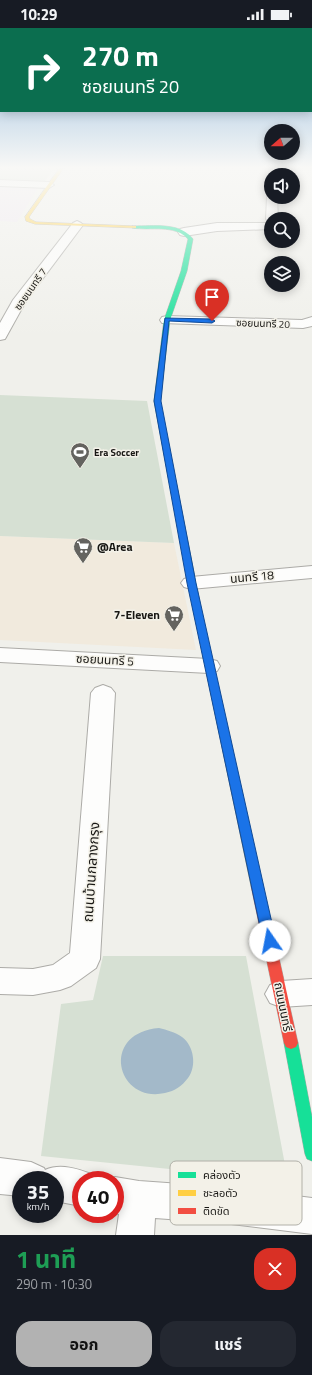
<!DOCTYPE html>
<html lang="th">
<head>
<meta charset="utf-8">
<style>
	body { margin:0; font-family:"Titillium Web","Noto Sans Thai",sans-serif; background:#242831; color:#f1f3f6; height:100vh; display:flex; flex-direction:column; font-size:15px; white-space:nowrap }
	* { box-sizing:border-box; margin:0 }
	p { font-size:13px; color:#9ea1a6 }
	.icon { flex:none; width:22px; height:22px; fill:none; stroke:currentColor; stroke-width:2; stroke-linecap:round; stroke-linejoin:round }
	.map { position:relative; height:1207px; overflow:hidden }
	.sheet { display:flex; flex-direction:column; background:#171b24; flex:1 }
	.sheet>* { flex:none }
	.hud { position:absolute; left:0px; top:0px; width:312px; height:84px; box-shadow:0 2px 10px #0003; background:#0b6e4f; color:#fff; overflow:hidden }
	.needle { width:26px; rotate:250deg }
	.buttons { position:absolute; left:264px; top:96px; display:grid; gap:8px }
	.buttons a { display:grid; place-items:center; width:36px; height:36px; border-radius:50%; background:#171b24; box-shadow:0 2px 10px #0003; font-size:20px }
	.speed { position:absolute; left:12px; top:1143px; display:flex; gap:8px; font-size:20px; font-weight:700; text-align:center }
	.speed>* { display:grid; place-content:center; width:52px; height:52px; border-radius:50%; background:#171b24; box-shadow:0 2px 10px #0003; line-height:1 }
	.speed small { font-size:10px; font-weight:400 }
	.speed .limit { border:6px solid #d22; background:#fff; color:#111 }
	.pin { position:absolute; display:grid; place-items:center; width:34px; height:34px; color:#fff; margin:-41px -17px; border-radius:50% 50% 50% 0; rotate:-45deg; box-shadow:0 0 4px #0007 }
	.pin .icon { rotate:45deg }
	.me { position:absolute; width:44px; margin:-22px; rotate:348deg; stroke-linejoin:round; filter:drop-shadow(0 0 3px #0008) }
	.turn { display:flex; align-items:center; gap:14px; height:84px; padding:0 16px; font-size:18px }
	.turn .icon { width:52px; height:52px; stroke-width:2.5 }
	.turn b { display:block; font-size:28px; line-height:34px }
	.round { display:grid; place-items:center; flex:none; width:42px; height:42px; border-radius:16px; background:#242831 }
	.head { display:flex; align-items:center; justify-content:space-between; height:68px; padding:0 16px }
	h1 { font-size:24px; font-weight:700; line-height:30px; color:#1e9e55 }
	.action { display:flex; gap:8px; margin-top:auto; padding:8px 16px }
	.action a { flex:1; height:46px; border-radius:16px; background:#b2b2b2; color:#111; font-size:16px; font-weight:700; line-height:46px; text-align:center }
	.action a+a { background:#242831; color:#f1f3f6 }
	.status { display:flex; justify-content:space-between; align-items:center; height:28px; padding:0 20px; background:#171b24; direction:ltr }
	.status svg { height:11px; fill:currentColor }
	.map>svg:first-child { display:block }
	.commercial { fill:#f1eadd }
	.education { fill:#efe8f0 }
	.green { fill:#d6e0d3 }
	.water { fill:#a3b9c9 }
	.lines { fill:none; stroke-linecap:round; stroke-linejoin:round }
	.street-casing { stroke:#acaba7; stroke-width:2 }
	.fast-casing { stroke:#acaba7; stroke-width:1 }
	.slow-casing { stroke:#acaba7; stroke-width:1 }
	.jam-casing { stroke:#acaba7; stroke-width:1 }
	.street { fill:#fdfdfc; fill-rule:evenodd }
	.fast { fill:#16e098; fill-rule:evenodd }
	.slow { fill:#ffcf43; fill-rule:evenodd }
	.jam { fill:#f24e42; fill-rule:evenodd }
	.route { fill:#1a73e8; stroke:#114b97 }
	.labels { text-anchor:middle; stroke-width:3; stroke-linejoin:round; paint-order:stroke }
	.far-street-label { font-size:10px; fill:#181714; stroke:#f3f1e8 }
	.far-poi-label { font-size:10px; font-weight:bold; fill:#181714; stroke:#f3f1e8; text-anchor:start }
	.poi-label { font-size:12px; font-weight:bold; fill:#181714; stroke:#f3f1e8; text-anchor:start }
	.street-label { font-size:12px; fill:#181714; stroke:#f3f1e8 }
	.near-street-label { font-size:14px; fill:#181714; stroke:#f3f1e8 }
	.key { fill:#f3f1e8; stroke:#b1b0a8; stroke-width:1 }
	.key-label { font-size:11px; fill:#181714 }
</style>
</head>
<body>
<div class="status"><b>10:29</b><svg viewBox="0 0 49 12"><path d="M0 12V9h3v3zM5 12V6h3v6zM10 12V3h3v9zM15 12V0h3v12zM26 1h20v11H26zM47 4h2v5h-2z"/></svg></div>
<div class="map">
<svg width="312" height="1207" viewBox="0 0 312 1207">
	<rect width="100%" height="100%" fill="#f0f0eb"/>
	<path class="commercial" d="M0,508l174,7 22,107 -196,-10z"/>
	<path class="education" d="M0,158l38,2 -21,34 -17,-1z"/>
	<path class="green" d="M0,141h54l-9,12 -45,-2z
		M0,367l147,6 27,142 -174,-7z
		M103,928h143l42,225 -247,-25 20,-152 32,-4z"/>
	<path class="water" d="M159,1000c8,2 16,4 23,9 12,9 15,29 6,41 -6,8 -13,13 -23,15 -48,11 -66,-60 -6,-65z"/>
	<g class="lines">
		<g class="street-casing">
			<path id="street" d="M266,141h10v6h-5v3l-4,-1z
				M0,152l49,2 5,3 -5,3 -49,-2z
				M271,166v3h6l1,22h-7v10l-54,2 -33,5 -4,-1 -2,-3 2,-3 4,-1 33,-5h49l2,-2 -2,-2 1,-22z
				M77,193l4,2 2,2 -57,76 -21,38 -5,1v-17l13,-23 60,-77z
				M167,288l135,4 10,-3v9l-9,2 -141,-5 -2,-3 2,-3z
				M312,538v12l-121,11 -7,-2 -3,-4 3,-4 7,-2z
				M0,620l209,11 8,2 3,5 -3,5 -8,2 -209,-11z
				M103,657l8,3 4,5 -15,266 -4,9 -25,18 -11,4 -27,5 -33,-1v-26l33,1 20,-4 17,-12 21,-260 4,-5z
				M312,951v26l-31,2 -11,-4 -5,-9 5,-9 11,-4z
				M0,1130l31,4 13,6 1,2c16,-7 33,-1 49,5l2,5h-15v26l-26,-5v-21h-34v16l-21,-2z
				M115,1149l24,4 84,6 89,11v36l-89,-11 -68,-5 -1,17h-38l3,-21 -4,-1v-33h-7z"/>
		</g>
		<g class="fast-casing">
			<path id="fast" d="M134,198c20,0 46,-4 59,13l-6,32 -17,49 -10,81 42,212 -4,3 -4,-3 -40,-212 10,-81 17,-49 7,-32c-14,-15 -37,-8 -56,-11v-2z
				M291,1009l5,2 2,4 14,74v44l-5,-2 -2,-5 -21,-111 2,-4z"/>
		</g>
		<g class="slow-casing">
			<path id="slow" d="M59,141h4l-34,48 1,2 6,3 98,4h2v2l-101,-4 -9,-3 -1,-4z
				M198,582l4,3 61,273 -2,3 -4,2 -4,-2 -2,-3 -57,-273z"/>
		</g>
		<g class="jam-casing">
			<path id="jam" d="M257,853l4,2 2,3 35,157 -2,4 -5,2 -5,-2 -2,-4 -33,-157 2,-3z"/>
		</g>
		<use href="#street" class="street"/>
		<use href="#fast" class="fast"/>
		<use href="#slow" class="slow"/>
		<use href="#jam" class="jam"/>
	</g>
	<linearGradient id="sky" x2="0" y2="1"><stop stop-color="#8cb6dc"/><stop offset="0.45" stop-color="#f8f8f6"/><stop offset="1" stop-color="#f8f8f6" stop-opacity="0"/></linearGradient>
	<rect width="312" height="310" fill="url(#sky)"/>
	<path class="route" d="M165,290l47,1 3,2 -3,2 -43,-2 -8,80 35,182 80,358 -2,4 -4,1 -5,-1 -2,-4 -76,-358 -33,-182z"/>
	<defs>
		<g id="stadium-pin" transform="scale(1)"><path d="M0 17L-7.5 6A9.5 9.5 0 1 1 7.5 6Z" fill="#64635f" stroke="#f3f1e8"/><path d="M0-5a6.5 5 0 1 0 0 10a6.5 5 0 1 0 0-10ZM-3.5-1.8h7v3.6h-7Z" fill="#fff"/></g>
		<g id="supermarket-pin" transform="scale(1)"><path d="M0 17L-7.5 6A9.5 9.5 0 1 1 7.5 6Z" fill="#64635f" stroke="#f3f1e8"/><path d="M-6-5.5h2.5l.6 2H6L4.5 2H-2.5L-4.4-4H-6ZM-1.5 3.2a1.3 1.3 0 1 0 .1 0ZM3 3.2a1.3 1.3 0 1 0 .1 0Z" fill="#fff"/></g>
	</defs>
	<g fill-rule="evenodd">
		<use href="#stadium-pin" x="80" y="424"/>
		<use href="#supermarket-pin" x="83" y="519"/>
		<use href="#supermarket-pin" x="174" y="587"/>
	</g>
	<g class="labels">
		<g class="far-street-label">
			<text transform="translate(30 261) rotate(-55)" y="4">ซอยนนทรี 7</text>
			<text transform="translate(263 295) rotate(2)" y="4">ซอยนนทรี 20</text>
		</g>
		<g class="far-poi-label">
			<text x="94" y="428">Era Soccer</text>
		</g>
		<g class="poi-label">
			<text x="97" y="523">@Area</text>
			<text x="160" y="591" text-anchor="end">7-Eleven</text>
		</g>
		<g class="street-label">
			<text transform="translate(252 549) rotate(-5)" y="4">นนทรี 18</text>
			<text transform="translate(105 632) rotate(3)" y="4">ซอยนนทรี 5</text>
			<text transform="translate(283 979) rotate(79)" y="4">ถนนนนทรี</text>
		</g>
		<g class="near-street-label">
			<text transform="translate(91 844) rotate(-86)" y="5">ถนนบ้านกลางกรุง</text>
		</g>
	</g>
	<rect x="170" y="1133" width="132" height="64" rx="6" class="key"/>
	<rect x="178" y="1144" width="18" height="6" fill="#16e098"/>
	<rect x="178" y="1162" width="18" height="6" fill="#ffcf43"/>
	<rect x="178" y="1180" width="18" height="6" fill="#f24e42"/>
	<g class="key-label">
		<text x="203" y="1151">คล่องตัว</text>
		<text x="203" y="1169">ชะลอตัว</text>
		<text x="203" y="1187">ติดขัด</text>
	</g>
</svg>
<div class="buttons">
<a><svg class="needle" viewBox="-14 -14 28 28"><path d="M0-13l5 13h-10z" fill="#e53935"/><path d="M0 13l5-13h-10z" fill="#9ea1a6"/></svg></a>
<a><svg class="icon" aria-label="sound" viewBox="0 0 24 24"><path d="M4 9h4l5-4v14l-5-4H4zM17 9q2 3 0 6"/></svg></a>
<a><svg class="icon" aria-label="search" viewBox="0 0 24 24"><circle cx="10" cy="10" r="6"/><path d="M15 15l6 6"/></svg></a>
<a><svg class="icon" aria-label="layers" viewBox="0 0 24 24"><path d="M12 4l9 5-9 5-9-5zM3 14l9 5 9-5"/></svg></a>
</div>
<div class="speed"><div>35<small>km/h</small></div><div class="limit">40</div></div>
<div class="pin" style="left:212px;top:293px;background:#d93025"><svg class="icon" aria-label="arrive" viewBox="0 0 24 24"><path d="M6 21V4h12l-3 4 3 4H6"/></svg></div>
<svg class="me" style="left:270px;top:913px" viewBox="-20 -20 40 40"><circle r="19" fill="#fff"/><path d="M0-13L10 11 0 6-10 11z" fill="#1a73e8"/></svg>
<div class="hud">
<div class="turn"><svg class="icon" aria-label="right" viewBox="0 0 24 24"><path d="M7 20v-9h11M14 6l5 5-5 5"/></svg><div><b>270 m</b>ซอยนนทรี 20</div></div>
</div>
</div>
<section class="sheet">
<div class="head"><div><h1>1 นาที</h1><p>290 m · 10:30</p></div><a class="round" style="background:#d93025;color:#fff"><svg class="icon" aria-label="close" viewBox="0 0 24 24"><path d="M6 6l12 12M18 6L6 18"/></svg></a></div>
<div class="action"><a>ออก</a><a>แชร์</a></div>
</section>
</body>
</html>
